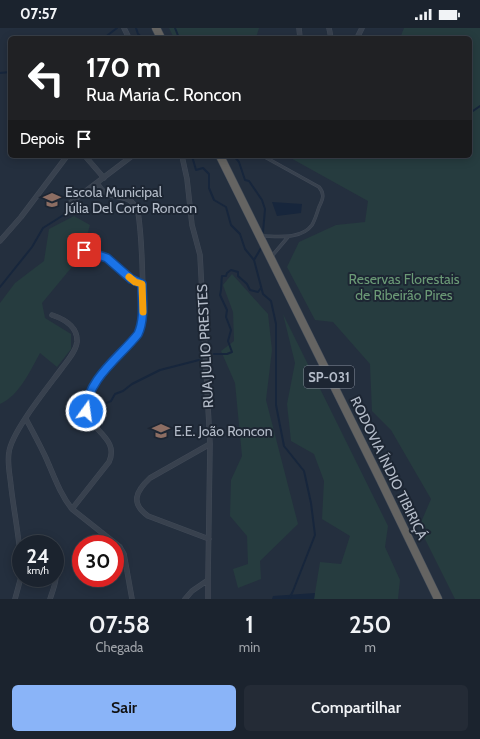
<!DOCTYPE html>
<html lang="pt">
<head>
<meta charset="utf-8">
<style>
	body { margin:0; font-family:Cabin,sans-serif; background:#242b36; color:#f1f3f6; height:100vh; display:flex; flex-direction:column; font-size:15px; white-space:nowrap }
	* { box-sizing:border-box; margin:0 }
	p { font-size:13px; color:#a0a4aa }
	.icon { flex:none; width:22px; height:22px; fill:none; stroke:currentColor; stroke-width:2; stroke-linecap:round; stroke-linejoin:round }
	.map { position:relative; height:571px; overflow:hidden }
	.panel { display:flex; flex-direction:column; background:#1b232e; flex:1 }
	.panel>* { flex:none }
	.top-card { position:absolute; left:8px; top:8px; width:464px; height:122px; border-radius:6px; box-shadow:0 2px 10px #0003,0 0 0 1px #39404a; background:#202124; color:#fff; overflow:hidden }
	.speed { position:absolute; left:12px; top:507px; display:flex; gap:8px; font-size:20px; font-weight:700; text-align:center }
	.speed>* { display:grid; place-content:center; width:52px; height:52px; border-radius:50%; background:#1b232e; box-shadow:0 2px 10px #0003,0 0 0 1px #39404a; line-height:1 }
	.speed small { font-size:10px; font-weight:400 }
	.speed .limit { border:6px solid #d22; background:#fff; color:#111 }
	.pin { position:absolute; display:grid; place-items:center; width:34px; height:34px; color:#fff; margin:-17px; border-radius:8px; box-shadow:0 2px 6px #0006 }
	.me { position:absolute; width:44px; margin:-22px; rotate:14deg; stroke-linejoin:round; filter:drop-shadow(0 0 3px #0008) }
	.turn { display:flex; align-items:center; gap:14px; height:84px; padding:0 12px; font-size:18px }
	.turn .icon { width:52px; height:52px; stroke-width:2.5 }
	.turn b { display:block; font-size:28px; line-height:34px }
	.then { display:flex; align-items:center; height:38px; padding:0 12px; background:#0003; gap:8px; font-size:15px }
	.eta { display:flex; justify-content:space-evenly; align-items:center; height:68px; text-align:center }
	.eta b { font-size:24px; font-weight:600; line-height:28px }
	.action { display:flex; gap:8px; margin-top:auto; padding:8px 12px }
	.action a { flex:1; height:46px; border-radius:6px; background:#8ab4f8; color:#111; font-size:16px; font-weight:600; line-height:46px; text-align:center }
	.action a+a { background:#242b36; color:#f1f3f6 }
	.status { display:flex; justify-content:space-between; align-items:center; height:28px; padding:0 20px; background:#1b232e; direction:ltr }
	.status svg { height:11px; fill:currentColor }
	.map>svg:first-child { display:block }
	.green { fill:#263c3f }
	.water { fill:#17263c }
	.lines { fill:none; stroke-linecap:round; stroke-linejoin:round }
	.stream { stroke:#17263c; stroke-width:2 }
	.service-casing { stroke:#414a57; stroke-width:3.5 }
	.minor-casing { stroke:#414a57; stroke-width:5.5 }
	.trunk-casing { stroke:#434c59; stroke-width:9 }
	.service { stroke:#38414e; stroke-width:2.5 }
	.minor { stroke:#38414e; stroke-width:4.5 }
	.trunk { stroke:#656462; stroke-width:8 }
	.route-casing { stroke:#114b97; stroke-width:10 }
	.route { stroke:#1a73e8; stroke-width:7 }
	.slow { stroke:#f59e0b; stroke-width:7 }
	.labels { text-anchor:middle; stroke-width:4; stroke-linejoin:round; paint-order:stroke }
	.shield { fill:#1d2633; stroke:#878f9c; stroke-width:1 }
	.shield-label { font-size:13px; font-weight:bold; fill:#b4bcc9 }
	.poi-label { font-size:14px; fill:#b4bcc9; stroke:#1d2633; text-anchor:start }
	.park-label { font-size:14px; fill:#6b9a76; stroke:#1d2633 }
	.street-label { font-size:14px; fill:#b4bcc9; stroke:#1d2633 }
</style>
</head>
<body>
<div class="status"><b>07:57</b><svg viewBox="0 0 49 12"><path d="M0 12V9h3v3zM5 12V6h3v6zM10 12V3h3v9zM15 12V0h3v12zM26 1h20v11H26zM47 4h2v5h-2z"/></svg></div>
<div class="map">
<svg width="480" height="571" viewBox="0 0 480 571">
	<rect width="100%" height="100%" fill="#242f3e"/>
	<path class="green" d="M169,0h90l-3,10h-82z
		M404,0h76v571h-25l-36,-72 12,-28 -40,-69 -19,-19 -2,-47 -37,-42 -18,-2 -28,-53 12,-25 37,-17 29,-3 3,-21 -81,-45h183v-118h-70z
		M74,188l16,9 -9,31 -39,47 3,15 26,16v15l-14,18 -17,-14c-10,18 -21,43 -40,51v-101l15,-20 29,-22 5,-32z
		M232,246l36,40 4,36 -6,50 32,124 -38,37 1,18 -23,9 -5,-19 15,-5 -1,-28 -17,-20 1,-36 11,-24 -7,-73 -14,-32 13,-10 -1,-29 -10,-27z
		M283,286l105,212 -3,21 15,33 -2,19h-84l6,-37 21,2 9,-28 -28,-17 2,-38 -10,-27 -23,-13 -4,-37 8,-41z"/>
	<path class="water" d="M272,174l30,2 -1,9 -24,3z
		M315,565l-1,6h-42l1,-3z"/>
	<g class="lines">
		<path class="stream" d="M136,0l2,6 5,4
			M175,0l4,10
			M104,10l13,-10
			M0,45l10,-1
			M470,85l10,-7
			M192,128l4,14 7,-2 6,6v14l5,12 12,7 5,18 9,9 5,15 9,11 9,34 8,7 5,23v81l8,41 20,25 7,32 4,32 -22,56 -4,8
			M234,128l5,6 6,18 4,1 13,19 3,9 -2,23
			M254,232l7,-12
			M0,259l32,-40 11,-19 30,-19
			M214,326h13l5,-2 -4,-11 3,-11 -5,-13 1,-7 -7,-15c2,-7 1,-13 2,-19h4l1,-3 4,-3 7,2v4l9,8 3,6 8,2 3,-4
			M94,387l7,-6 3,-5 7,-3 4,-7 8,-3 9,-7 28,-14 39,-10"/>
		<g class="service-casing">
			<path id="service" d="M261,208c16,0 40,4 51,-11 3,-5 5,-12 7,-18 4,-8 6,-13 0,-20l-56,-31
				M272,228l16,-19"/>
		</g>
		<g class="minor-casing">
			<path id="minor" d="M124,0l5,10
				M299,0l1,10
				M329,0l2,10
				M357,10l5,-10
				M85,128l19,22
				M182,128l5,23 5,46 8,30 10,189 -2,136 -16,11 -7,8
				M70,175l62,-47
				M0,213l21,-24 46,-61
				M84,222l23,8 24,21 11,5
				M26,391c7,13 14,26 20,39 8,18 14,36 26,51l48,38 4,7 8,45
				M72,481l37,-47c12,-26 -26,-33 -23,-58 4,-28 39,-48 52,-71 9,-13 3,-102 0,-121 -7,-20 -22,-11 -35,-21 -2,-2 -4,-5 -6,-8
				M209,511l-61,-23c-18,-13 -12,-25 2,-38l60,-34
				M21,539c-1,-27 -7,-54 -10,-81 -1,-11 -4,-23 -2,-34 3,-21 39,-65 53,-84 6,-8 14,-17 15,-26 1,-15 -13,-23 -25,-27
				M15,571l6,-22
				M50,571c4,-12 8,-21 5,-33
				M208,571v-19"/>
		</g>
		<g class="trunk-casing">
			<path id="trunk" d="M156,0l5,10
				M220,128l160,323 58,120"/>
		</g>
		<use href="#service" class="service"/>
		<use href="#minor" class="minor"/>
		<use href="#trunk" class="trunk"/>
	</g>
	<g class="lines">
		<g class="route-casing">
			<path id="route" d="M84,222l23,8 24,21 11,5c0,16 3,35 -4,50 -18,23 -51,45 -52,77"/>
		</g>
		<use href="#route" class="route"/>
		<path class="slow" d="M129,249l6,5 7,2 1,28"/>
	</g>
	<defs>
		<g id="school-bare" transform="scale(1.38)"><path d="M0-5L7-2L0 1L-7-2ZM-4 1L0 2.5L4 1V4Q0 6-4 4Z" fill="#8d6e63" stroke="#1d2633" stroke-width="2.5" paint-order="stroke"/></g>
	</defs>
	<g fill-rule="evenodd">
		<use href="#school-bare" x="52" y="172"/>
		<use href="#school-bare" x="161" y="403"/>
	</g>
	<g class="labels">
		<rect class="shield" x="304" y="338" width="50" height="22" rx="3"/>
		<g class="shield-label">
			<text x="329" y="354">SP-031</text>
		</g>
		<g class="poi-label">
			<text x="65" y="169">Escola Municipal<tspan x="65" dy="16">Júlia Del Corto Roncon</tspan></text>
			<text x="174" y="408">E.E. João Roncon</text>
		</g>
		<g class="park-label">
			<text x="404" y="256">Reservas Florestais<tspan x="404" dy="16">de Ribeirão Pires</tspan></text>
		</g>
		<g class="street-label">
			<text transform="translate(205 318) rotate(-93)" y="5">RUA JULIO PRESTES</text>
			<text transform="translate(389 440) rotate(64)" y="5">RODOVIA ÍNDIO TIBIRIÇÁ</text>
		</g>
	</g>
</svg>
<div class="speed"><div>24<small>km/h</small></div><div class="limit">30</div></div>
<div class="pin" style="left:84px;top:222px;background:#d93025"><svg class="icon" aria-label="arrive" viewBox="0 0 24 24"><path d="M6 21V4h12l-3 4 3 4H6"/></svg></div>
<svg class="me" style="left:86px;top:383px" viewBox="-20 -20 40 40"><circle r="17" fill="#1a73e8" stroke="#fff" stroke-width="3"/><path d="M0-11L8 9 0 5-8 9z" fill="#fff"/></svg>
<div class="top-card">
<div class="turn"><svg class="icon" aria-label="left" viewBox="0 0 24 24"><path d="M17 20v-9H6M10 6l-5 5 5 5"/></svg><div><b>170 m</b>Rua Maria C. Roncon</div></div>
<div class="then">Depois<svg class="icon" aria-label="arrive" viewBox="0 0 24 24"><path d="M6 21V4h12l-3 4 3 4H6"/></svg></div>
</div>
</div>
<section class="panel">
<div class="eta">
<div><b>07:58</b><p>Chegada</p></div>
<div><b>1</b><p>min</p></div>
<div><b>250</b><p>m</p></div>
</div>
<div class="action"><a>Sair</a><a>Compartilhar</a></div>
</section>
</body>
</html>
